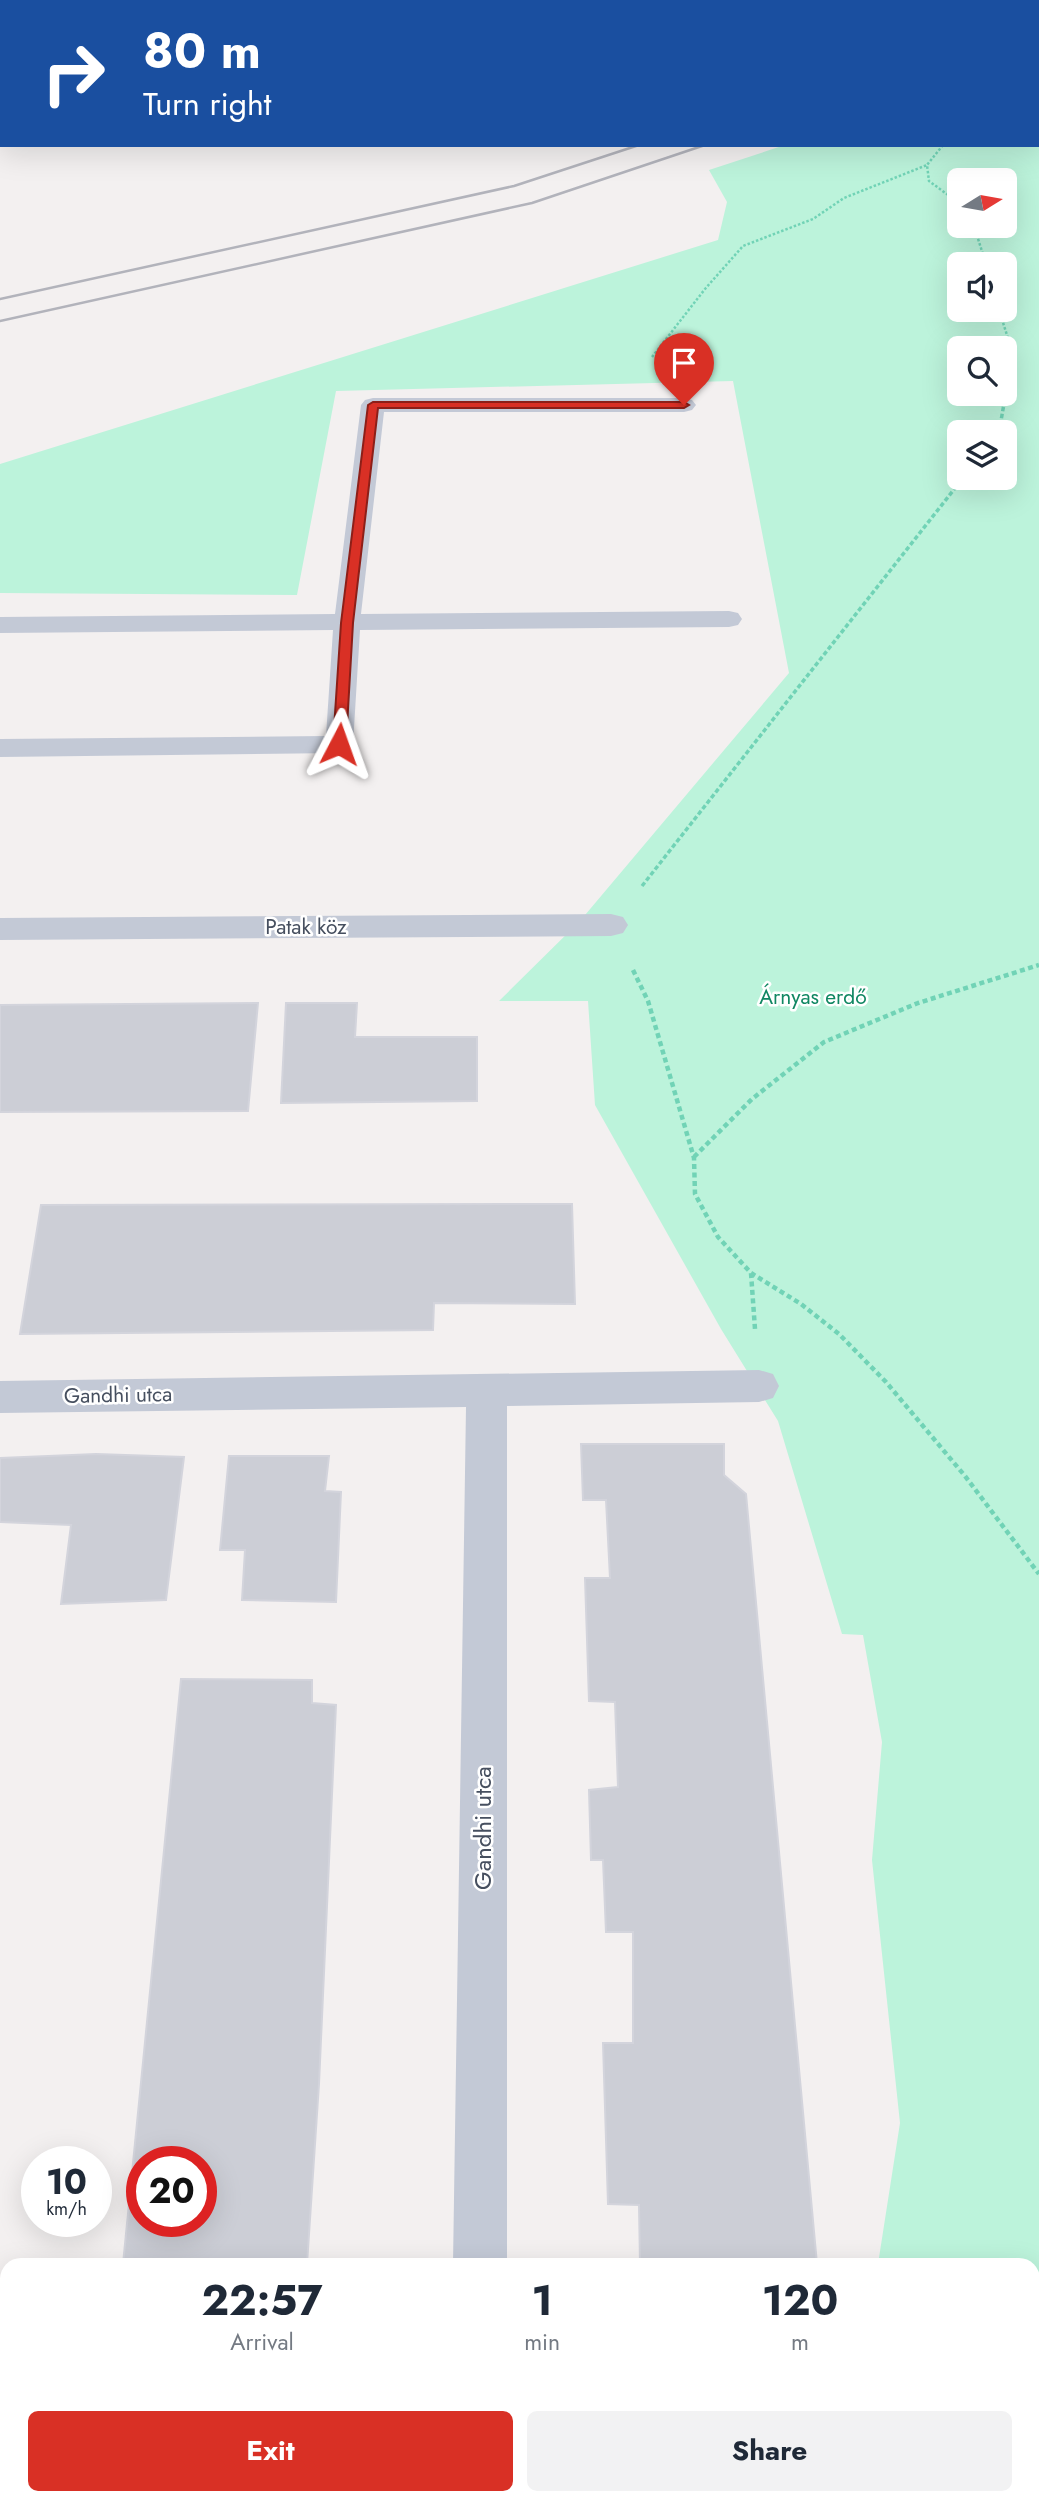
<!DOCTYPE html>
<html lang="en">
<head>
<meta charset="utf-8">
<style>
	body { margin:0; font-family:Jost,sans-serif; background:#f2f2f3; color:#1f2937; height:100vh; display:flex; flex-direction:column; font-size:26px; white-space:nowrap }
	* { box-sizing:border-box; margin:0 }
	p { font-size:23px; color:#747a83 }
	.icon { flex:none; width:38px; height:38px; fill:none; stroke:currentColor; stroke-width:2; stroke-linecap:round; stroke-linejoin:round }
	.map { position:relative; flex:1; overflow:hidden }
	.side { position:absolute; left:0px; top:2258px; width:1040px; height:247px; display:flex; flex-direction:column; background:#fff; border-radius:21px 21px 0 0; box-shadow:0 7px 28px #0002 }
	.side>* { flex:none }
	.hud { position:absolute; left:0px; top:0px; width:1040px; height:147px; box-shadow:0 7px 28px #0002; background:#1a4fa0; color:#fff; overflow:hidden }
	.needle { width:46px; rotate:79deg }
	.fabs { position:absolute; left:947px; top:168px; display:grid; gap:14px }
	.fabs a { display:grid; place-items:center; width:70px; height:70px; border-radius:10px; background:#fff; box-shadow:0 7px 28px #0002; font-size:35px }
	.speed { position:absolute; left:21px; top:2146px; display:flex; gap:14px; font-size:35px; font-weight:700; text-align:center }
	.speed>* { display:grid; place-content:center; width:91px; height:91px; border-radius:50%; background:#fff; box-shadow:0 7px 28px #0002; line-height:1 }
	.speed small { font-size:18px; font-weight:400 }
	.speed .limit { border:10px solid #d22; background:#fff; color:#111 }
	.pin { position:absolute; display:grid; place-items:center; width:60px; height:60px; color:#fff; margin:-72px -30px; border-radius:50% 50% 50% 0; rotate:-45deg; box-shadow:0 0 7px #0007 }
	.pin .icon { rotate:45deg }
	.me { position:absolute; width:77px; margin:-38px; rotate:4deg; stroke-linejoin:round; filter:drop-shadow(0 0 5px #0008) }
	.turn { display:flex; align-items:center; gap:24px; height:147px; padding:0 28px; font-size:32px }
	.turn .icon { width:91px; height:91px; stroke-width:2.5 }
	.turn b { display:block; font-size:49px; line-height:60px }
	.eta { display:flex; justify-content:space-evenly; align-items:center; height:119px; text-align:center }
	.eta b { font-size:42px; font-weight:700; line-height:49px }
	.cta { display:flex; gap:14px; margin-top:auto; padding:14px 28px }
	.cta a { flex:1; height:80px; border-radius:10px; background:#d93025; color:#fff; font-size:28px; font-weight:700; line-height:80px; text-align:center }
	.cta a+a { background:#f2f2f3; color:#1f2937 }
	.map>svg:first-child { display:block }
	.green { fill:#bcf3db; fill-rule:evenodd }
	.building { fill:#ccced6; stroke:#d3d4dc; stroke-width:2; fill-rule:evenodd }
	.lines { fill:none; stroke-linecap:round; stroke-linejoin:round }
	.path-far2 { stroke:#71d3b6; stroke-width:2.5; stroke-dasharray:2.5 2; stroke-linecap:butt }
	.path-far1 { stroke:#71d3b6; stroke-width:3.5; stroke-dasharray:4.5 2.5; stroke-linecap:butt }
	.path { stroke:#71d3b6; stroke-width:4.5; stroke-dasharray:5 3.5; stroke-linecap:butt }
	.lane { fill:#c3c9d6; fill-rule:evenodd }
	.street { fill:#c3c9d6; fill-rule:evenodd }
	.rail { stroke:#b2b3bb; stroke-width:2.5 }
	.route { fill:#d93025; stroke:#8d1f18; stroke-width:2 }
	.labels { text-anchor:middle; stroke-width:5; stroke-linejoin:round; paint-order:stroke }
	.street-label { font-size:21px; fill:#464f5f; stroke:#fff }
	.park-label { font-size:21px; fill:#108762; stroke:#fff }
	.near-street-label { font-size:24px; fill:#464f5f; stroke:#fff }
</style>
</head>
<body>
<div class="map">
<svg width="1039" height="2504" viewBox="0 0 1039 2504">
	<rect width="100%" height="100%" fill="#f3f0f0"/>
	<path class="green" d="M610,0h340l-339,2z
		M1039,63v2441h-191l4,-7h180v-233h-154l22,-141 -28,-263 10,-118 -19,-107 -21,-1 -64,-213 -57,-92 -126,-224 -7,-104h-89l81,-80 209,-248 -56,-292 -397,10 -39,204 -297,-2v-129l718,-224 9,-38 -18,-32 76,-25h253zM959,180h45v46h-45zM959,264h45v46h-45zM959,348h45v46h-45zM959,432h45v46h-45z"/>
	<path class="building" d="M258,1003l-10,108 -248,1v-107z
		M286,1003h71l-2,34h122v64l-196,2z
		M572,1204l3,100 -141,-1 -1,27 -413,4 21,-129z
		M581,1444h143v31l22,19 71,770h-177l-1,-59 -31,-1 -5,-161h30v-111h-27l-3,-72h-12l-2,-70 29,-3 -3,-85 -26,-1 -4,-123h25l-4,-78h-23z
		M96,1454l88,3 -18,143 -105,4 10,-79 -71,-3v-64z
		M229,1456h100l-4,35 16,1 -5,110 -94,-2 3,-50h-25z
		M181,1679l131,1v23l24,2 -17,379 -12,180h-184zM142,2161h59v60h-59z
		M100,2497h195v7h-196z"/>
	<g class="lines">
		<path class="path-far2" d="M943,145l-16,20 2,16 30,22
			M974,226l12,38
			M999,310l14,44 -8,46
			M652,357l53,-68 38,-43 70,-27 31,-21 83,-33"/>
		<path class="path-far1" d="M999,432l6,-34
			M642,886l321,-408"/>
		<path class="path" d="M633,970l15,31 46,157 1,36 23,43 33,36 50,31 38,30 47,48 79,94 74,98
			M694,1157l58,-58 72,-57 94,-39 121,-38
			M751,1273l4,56"/>
		<path class="lane" d="M373,398h311l8,2 4,5 -4,5 -8,2h-300l-23,202 368,-3 9,2 4,6 -4,6 -9,2 -369,3 -7,114 -4,6 -10,3 -339,4v-18l326,-3 7,-106 -333,3v-16l335,-3 26,-209 4,-5z"/>
		<path class="street" d="M611,914l12,3 5,8 -5,8 -12,3 -611,4v-22z
			M759,1370l14,4 6,12 -6,12 -14,4 -252,4v858h-54l13,-857 -466,6v-32z
			M445,2497h58l-1,7h-58z"/>
		<path class="rail" d="M0,299l514,-113 125,-41
			M0,321l532,-118 173,-58"/>
	</g>
	<path class="route" d="M373,402h311l5,3 -5,3h-306l-25,215 -7,121 -7,3 -6,-3 8,-121 27,-218z"/>
	<g class="labels">
		<g class="street-label">
			<text x="306" y="934">Patak köz</text>
			<text transform="translate(118 1395) rotate(-1)" y="7">Gandhi utca</text>
		</g>
		<g class="park-label">
			<text x="813" y="1004">Árnyas erdő</text>
		</g>
		<g class="near-street-label">
			<text transform="translate(483 1828) rotate(-90)" y="8">Gandhi utca</text>
		</g>
	</g>
</svg>
<div class="fabs">
<a><svg class="needle" viewBox="-14 -14 28 28"><path d="M0-13l5 13h-10z" fill="#e53935"/><path d="M0 13l5-13h-10z" fill="#747a83"/></svg></a>
<a><svg class="icon" aria-label="sound" viewBox="0 0 24 24"><path d="M4 9h4l5-4v14l-5-4H4zM17 9q2 3 0 6"/></svg></a>
<a><svg class="icon" aria-label="search" viewBox="0 0 24 24"><circle cx="10" cy="10" r="6"/><path d="M15 15l6 6"/></svg></a>
<a><svg class="icon" aria-label="layers" viewBox="0 0 24 24"><path d="M12 4l9 5-9 5-9-5zM3 14l9 5 9-5"/></svg></a>
</div>
<div class="speed"><div>10<small>km/h</small></div><div class="limit">20</div></div>
<div class="pin" style="left:684px;top:405px;background:#d93025"><svg class="icon" aria-label="arrive" viewBox="0 0 24 24"><path d="M6 21V4h12l-3 4 3 4H6"/></svg></div>
<svg class="me" style="left:339px;top:744px" viewBox="-20 -20 40 40"><path d="M0-17L14 15 0 8-14 15z" fill="#d93025" stroke="#fff" stroke-width="4"/></svg>
<div class="hud">
<div class="turn"><svg class="icon" aria-label="right" viewBox="0 0 24 24"><path d="M7 20v-9h11M14 6l5 5-5 5"/></svg><div><b>80 m</b>Turn right</div></div>
</div>
<section class="side">
<div class="eta">
<div><b>22:57</b><p>Arrival</p></div>
<div><b>1</b><p>min</p></div>
<div><b>120</b><p>m</p></div>
</div>
<div class="cta"><a>Exit</a><a>Share</a></div>
</section>
</div>
</body>
</html>
